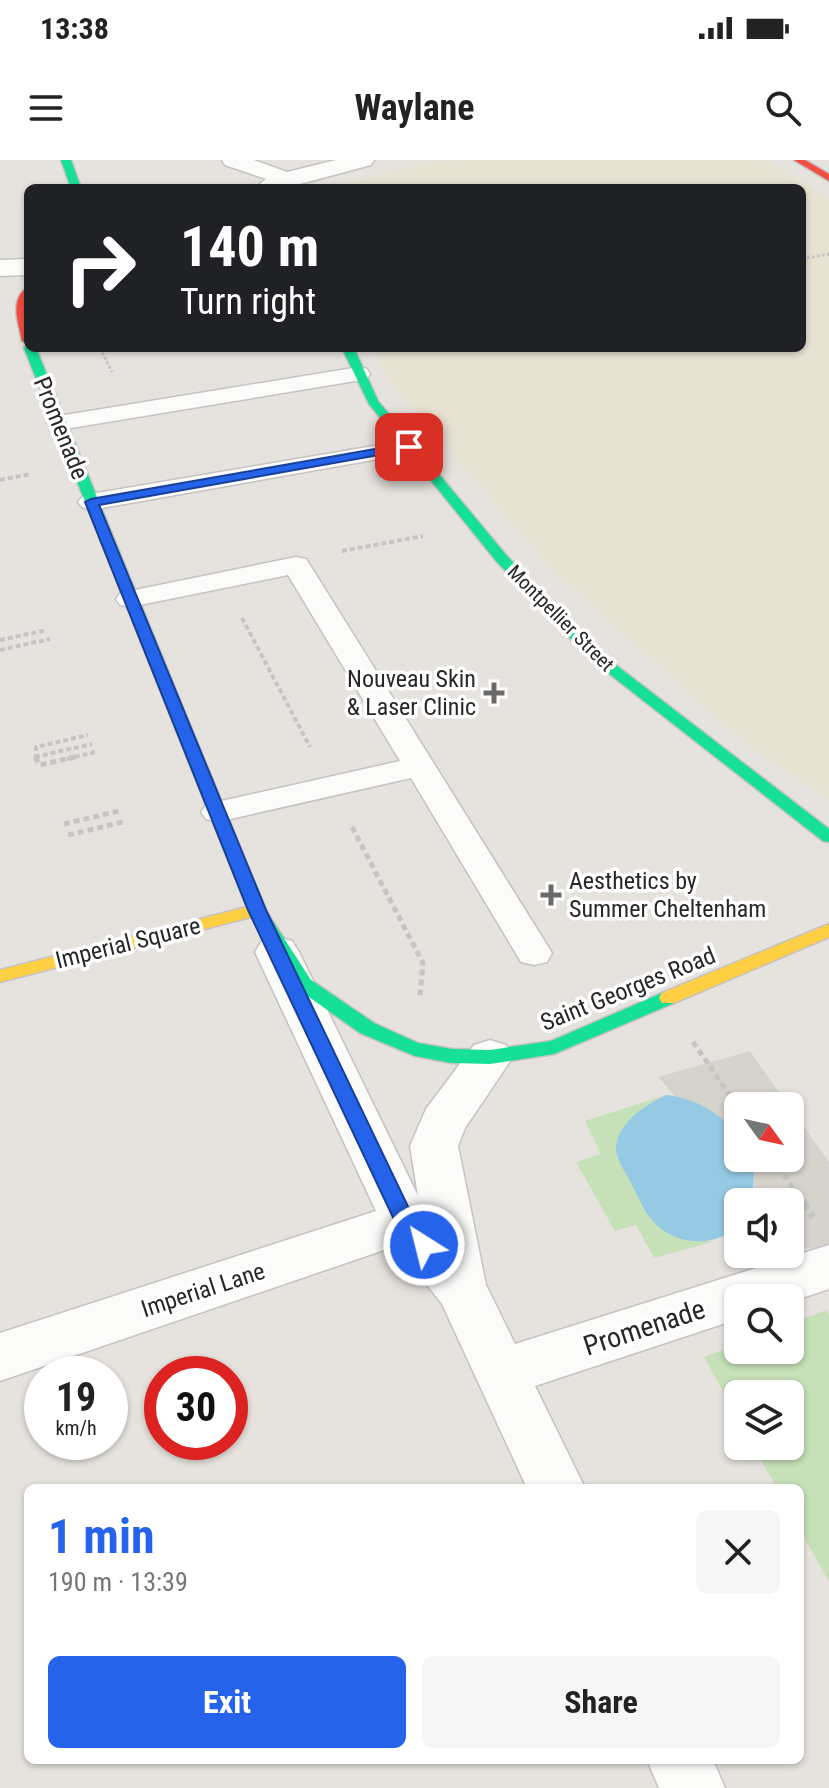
<!DOCTYPE html>
<html lang="en">
<head>
<meta charset="utf-8">
<style>
	body { margin:0; font-family:"Roboto Condensed",sans-serif; background:#f6f6f6; color:#222; height:100vh; display:flex; flex-direction:column; font-size:30px; white-space:nowrap }
	* { box-sizing:border-box; margin:0 }
	p { font-size:26px; color:#767676 }
	.icon { flex:none; width:44px; height:44px; fill:none; stroke:currentColor; stroke-width:2; stroke-linecap:round; stroke-linejoin:round }
	.map { position:relative; flex:1; overflow:hidden }
	.side { position:absolute; left:24px; top:1324px; width:780px; height:280px; display:flex; flex-direction:column; background:#fff; border-radius:12px; box-shadow:0 2px 6px #0004 }
	.side>* { flex:none }
	.top-card { position:absolute; left:24px; top:24px; width:782px; height:168px; border-radius:12px; box-shadow:0 2px 6px #0004; background:#202124; color:#fff; overflow:hidden }
	.needle { width:52px; rotate:123deg }
	.controls { position:absolute; left:724px; top:932px; display:grid; gap:16px }
	.controls a { display:grid; place-items:center; width:80px; height:80px; border-radius:12px; background:#fff; box-shadow:0 2px 6px #0004; font-size:40px }
	.speed { position:absolute; left:24px; top:1196px; display:flex; gap:16px; font-size:40px; font-weight:700; text-align:center }
	.speed>* { display:grid; place-content:center; width:104px; height:104px; border-radius:50%; background:#fff; box-shadow:0 2px 6px #0004; line-height:1 }
	.speed small { font-size:20px; font-weight:400 }
	.speed .limit { border:12px solid #d22; background:#fff; color:#111 }
	.pin { position:absolute; display:grid; place-items:center; width:68px; height:68px; color:#fff; margin:-34px; border-radius:16px; box-shadow:0 4px 12px #0006 }
	.me { position:absolute; width:88px; margin:-44px; rotate:324deg; stroke-linejoin:round; filter:drop-shadow(0 0 6px #0008) }
	.turn { display:flex; align-items:center; gap:28px; height:168px; padding:0 24px; font-size:36px }
	.turn .icon { width:104px; height:104px; stroke-width:2.5 }
	.turn b { display:block; font-size:56px; line-height:68px }
	.round { display:grid; place-items:center; flex:none; width:84px; height:84px; border-radius:12px; background:#f6f6f6 }
	.headline { display:flex; align-items:center; justify-content:space-between; height:136px; padding:0 24px }
	h1 { font-size:48px; font-weight:700; line-height:60px; color:#2563eb }
	.action { display:flex; gap:16px; margin-top:auto; padding:16px 24px }
	.action a { flex:1; height:92px; border-radius:12px; background:#2563eb; color:#fff; font-size:32px; font-weight:700; line-height:92px; text-align:center }
	.action a+a { background:#f6f6f6; color:#222 }
	.status { display:flex; justify-content:space-between; align-items:center; height:56px; padding:0 40px; background:#fff; direction:ltr }
	.status svg { height:22px; fill:currentColor }
	header { display:flex; justify-content:space-between; align-items:center; height:104px; padding:0 24px; background:#fff; font-size:36px; font-weight:700 }
	.map>svg:first-child { display:block }
	.education { fill:#e8e2d3 }
	.green { fill:#c6e0b8 }
	.plaza { fill:#d6d3cd }
	.water { fill:#95c9e4 }
	.lines { fill:none; stroke-linecap:round; stroke-linejoin:round }
	.lane-casing { stroke:#c4c2c3; stroke-width:3 }
	.street-casing { stroke:#c4c2c3; stroke-width:3 }
	.fast-casing { stroke:#c4c2c3; stroke-width:3 }
	.slow-casing { stroke:#c4c2c3; stroke-width:3 }
	.jam-casing { stroke:#c4c2c3; stroke-width:3 }
	.path-far3 { stroke:#c6c5c5; stroke-width:3; stroke-dasharray:3 2; stroke-linecap:butt }
	.path-far2 { stroke:#c6c5c5; stroke-width:4; stroke-dasharray:5 3; stroke-linecap:butt }
	.path-far1 { stroke:#c6c5c5; stroke-width:5; stroke-dasharray:6 4; stroke-linecap:butt }
	.path { stroke:#c6c5c5; stroke-width:7; stroke-dasharray:8 5; stroke-linecap:butt }
	.lane { fill:#fbfbfa; fill-rule:evenodd }
	.street { fill:#fbfbfa; fill-rule:evenodd }
	.fast { fill:#16e098; fill-rule:evenodd }
	.slow { fill:#ffcf43; fill-rule:evenodd }
	.jam { fill:#f24e42; fill-rule:evenodd }
	.route { fill:#2563eb; stroke:#184099; stroke-width:2 }
	.poi-dot { fill:#6a6967; stroke:#fff; stroke-width:3 }
	.labels { text-anchor:middle; stroke-width:7; stroke-linejoin:round; paint-order:stroke }
	.far-street-label { font-size:20px; fill:#272727; stroke:#fff }
	.street-label { font-size:24px; fill:#272727; stroke:#fff }
	.poi-label { font-size:24px; fill:#272727; stroke:#fff; text-anchor:end }
	.near-street-label { font-size:28px; fill:#272727; stroke:#fff }
</style>
</head>
<body>
<div class="status"><b>13:38</b><svg viewBox="0 0 49 12"><path d="M0 12V9h3v3zM5 12V6h3v6zM10 12V3h3v9zM15 12V0h3v12zM26 1h20v11H26zM47 4h2v5h-2z"/></svg></div>
<header><svg class="icon" aria-label="menu" viewBox="0 0 24 24"><path d="M4 6h16M4 12h16M4 18h16"/></svg>Waylane<svg class="icon" aria-label="search" viewBox="0 0 24 24"><circle cx="10" cy="10" r="6"/><path d="M15 15l6 6"/></svg></header>
<div class="map">
<svg width="829" height="1628" viewBox="0 0 829 1628">
	<rect width="100%" height="100%" fill="#e6e3de"/>
	<path class="education" d="M451,0h315l63,38v601l-77,-50 -200,-180 -167,-194 -9,-27h426v-160h-468l69,-20z"/>
	<path class="green" d="M666,935l-17,9 44,137h22l-61,17 -18,-33 -21,6 -39,-69 25,-8 -16,-33z
		M826,1150l3,5v267l-29,-52v-42h-23l-24,-42h37v-52h-52v24l-34,-61 34,-13v6h52v-26z"/>
	<path class="plaza" d="M750,891l39,55h-51v29l-13,-14 -33,-20 -17,-5 -17,-19z
		M790,947l39,55v86l-39,1v-47h-37l2,-9 -3,-35h38z"/>
	<path class="water" d="M666,935c27,2 56,19 72,40v23h14l2,5 -1,39h-15v23c-22,25 -67,20 -87,-6 -9,-11 -14,-26 -21,-38 -5,-10 -15,-23 -14,-34 3,-26 30,-42 50,-52z"/>
	<g class="lines">
		<g class="lane-casing">
			<path id="lane" d="M359,207l8,2 3,5 -3,5 -308,51 -8,-2 -4,-5 4,-5 8,-2z
				M409,280l9,2 3,5 -3,5 -327,58 -9,-3 -4,-5 4,-5 9,-3z
				M296,397l10,2 4,6 242,388 -5,9 -13,3 -13,-3 -110,-184 -194,44 -11,-3 -5,-7 5,-7 11,-3 183,-41 -112,-186 -158,32 -10,-2 -4,-6 4,-6 10,-2z"/>
		</g>
		<g class="street-casing">
			<path id="street" d="M222,0h32l33,12 49,-12h38l-3,5 -86,23h-30l11,-9 -41,-14z
				M28,99v16l-28,1v-16z
				M277,777l15,4 7,11 119,244 -8,-50 16,-37 48,-64 16,-5 16,5 7,12 -48,71 -7,18 28,139 29,59 314,-99v44l-39,13v-4h-52v21l-203,67 50,102h-58l-85,-184 -46,-58 -396,135v-48l376,-122 -121,-259 7,-11z
				M647,1600h66l12,28h-66z"/>
		</g>
		<g class="fast-casing">
			<path id="fast" d="M61,0h10l10,28h-10z
				M28,185v3h8l148,362 -3,3h-10l-3,-3 -144,-362z
				M342,188h12l24,53 129,155 92,96 230,177v13l-6,-1 -234,-183 -92,-96 -128,-158z
				M257,744l6,2 48,74 63,43 44,20 34,6 38,1 61,-9 111,-48h12l3,5 -3,5 -120,51 -64,10 -38,-1 -37,-7 -55,-23 -61,-43 -51,-80z"/>
		</g>
		<g class="slow-casing">
			<path id="slow" d="M176,545l8,5 82,200 -3,4 -263,68v-12l247,-63 -79,-197z
				M829,764v13l-155,66h-12l-3,-5 3,-5z"/>
		</g>
		<g class="jam-casing">
			<path id="jam" d="M794,0h11l24,14v7z
				M28,127l-3,20 3,37 -6,-3c-4,-19 -13,-42 6,-54z"/>
		</g>
		<path class="path-far3" d="M802,99l27,-5
			M100,188l12,24"/>
		<path class="path-far2" d="M0,320l31,-6
			M342,391l81,-15
			M242,458l68,129
			M0,480l47,-10
			M0,490l50,-11
			M35,597l57,-13
			M36,599v-12l52,-12
			M67,599l28,-7"/>
		<path class="path-far1" d="M35,597l5,8 35,-8
			M64,664l55,-13
			M352,667l71,136 -3,32
			M68,675l55,-13
			M693,882l45,65
			M773,998l31,46"/>
		<path class="path" d="M803,1042l10,15"/>
		<use href="#lane" class="lane"/>
		<use href="#street" class="street"/>
		<use href="#fast" class="fast"/>
		<use href="#slow" class="slow"/>
		<use href="#jam" class="jam"/>
	</g>
	<path class="route" d="M409,283l4,1v5l-314,56 167,405 147,307 22,28 -3,6c-17,6 -24,-11 -34,-23l-150,-318 -163,-408 6,-3z"/>
	<g class="poi-dot">
		<path d="M490 521h8v8h8v8h-8v8h-8v-8h-8v-8h8z"/>
		<path d="M547 723h8v8h8v8h-8v8h-8v-8h-8v-8h8z"/>
	</g>
	<g class="labels">
		<g class="far-street-label">
			<text transform="translate(561 458) rotate(45)" y="7">Montpellier Street</text>
		</g>
		<g class="street-label">
			<text transform="translate(61 268) rotate(68)" y="8">Promenade</text>
			<text transform="translate(128 783) rotate(-14)" y="8">Imperial Square</text>
			<text transform="translate(628 829) rotate(-22)" y="8">Saint Georges Road</text>
			<text transform="translate(203 1130) rotate(-18)" y="8">Imperial Lane</text>
		</g>
		<g class="poi-label">
			<text x="476" y="527">Nouveau Skin<tspan x="476" dy="28">&amp; Laser Clinic</tspan></text>
			<text x="569" y="729" text-anchor="start">Aesthetics by<tspan x="569" dy="28">Summer Cheltenham</tspan></text>
		</g>
		<g class="near-street-label">
			<text transform="translate(644 1167) rotate(-18)" y="10">Promenade</text>
		</g>
	</g>
</svg>
<div class="controls">
<a><svg class="needle" viewBox="-14 -14 28 28"><path d="M0-13l5 13h-10z" fill="#e53935"/><path d="M0 13l5-13h-10z" fill="#767676"/></svg></a>
<a><svg class="icon" aria-label="sound" viewBox="0 0 24 24"><path d="M4 9h4l5-4v14l-5-4H4zM17 9q2 3 0 6"/></svg></a>
<a><svg class="icon" aria-label="search" viewBox="0 0 24 24"><circle cx="10" cy="10" r="6"/><path d="M15 15l6 6"/></svg></a>
<a><svg class="icon" aria-label="layers" viewBox="0 0 24 24"><path d="M12 4l9 5-9 5-9-5zM3 14l9 5 9-5"/></svg></a>
</div>
<div class="speed"><div>19<small>km/h</small></div><div class="limit">30</div></div>
<div class="pin" style="left:409px;top:287px;background:#d93025"><svg class="icon" aria-label="arrive" viewBox="0 0 24 24"><path d="M6 21V4h12l-3 4 3 4H6"/></svg></div>
<svg class="me" style="left:424px;top:1085px" viewBox="-20 -20 40 40"><circle r="17" fill="#2563eb" stroke="#fff" stroke-width="3"/><path d="M0-11L8 9 0 5-8 9z" fill="#fff"/></svg>
<div class="top-card">
<div class="turn"><svg class="icon" aria-label="right" viewBox="0 0 24 24"><path d="M7 20v-9h11M14 6l5 5-5 5"/></svg><div><b>140 m</b>Turn right</div></div>
</div>
<section class="side">
<div class="headline"><div><h1>1 min</h1><p>190 m · 13:39</p></div><a class="round"><svg class="icon" aria-label="close" viewBox="0 0 24 24"><path d="M6 6l12 12M18 6L6 18"/></svg></a></div>
<div class="action"><a>Exit</a><a>Share</a></div>
</section>
</div>
</body>
</html>
